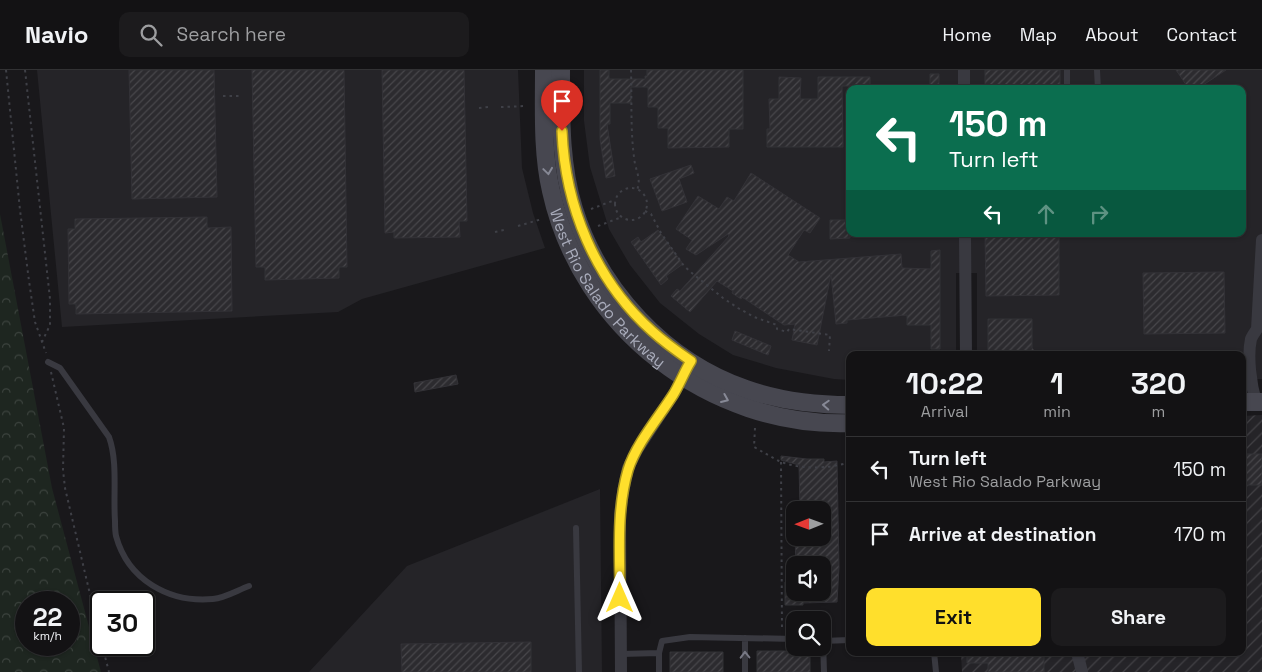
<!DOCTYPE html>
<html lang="en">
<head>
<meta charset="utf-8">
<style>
	body { margin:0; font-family:"Space Grotesk",sans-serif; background:#1c1b1d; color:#f1f3f6; height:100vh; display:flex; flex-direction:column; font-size:19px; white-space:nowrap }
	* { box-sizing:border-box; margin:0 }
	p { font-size:16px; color:#9d9ea0 }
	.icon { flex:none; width:28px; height:28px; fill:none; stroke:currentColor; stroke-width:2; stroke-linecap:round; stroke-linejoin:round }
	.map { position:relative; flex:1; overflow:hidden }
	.details { position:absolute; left:846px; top:281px; width:400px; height:305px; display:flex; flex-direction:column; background:#131214; border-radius:10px; box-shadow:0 1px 4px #0004,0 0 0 1px #323234 }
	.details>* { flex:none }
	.hud { position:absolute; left:846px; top:15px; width:400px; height:152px; border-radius:10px; box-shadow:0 1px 4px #0004,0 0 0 1px #323234; background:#0b6e4f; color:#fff; overflow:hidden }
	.needle { width:32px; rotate:269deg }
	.tools { position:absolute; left:786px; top:431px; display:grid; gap:10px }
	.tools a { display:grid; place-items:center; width:45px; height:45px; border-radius:10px; background:#131214; box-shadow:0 1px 4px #0004,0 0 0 1px #323234; font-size:25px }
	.speed { position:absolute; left:15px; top:521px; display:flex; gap:10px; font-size:25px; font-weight:700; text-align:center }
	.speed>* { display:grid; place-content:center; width:65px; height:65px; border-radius:50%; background:#131214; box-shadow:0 1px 4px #0004,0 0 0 1px #323234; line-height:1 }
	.speed small { font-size:12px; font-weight:400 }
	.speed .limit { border:2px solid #111; border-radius:8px; background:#fff; color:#111 }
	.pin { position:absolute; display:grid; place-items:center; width:42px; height:42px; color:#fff; margin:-51px -21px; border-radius:50% 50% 50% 0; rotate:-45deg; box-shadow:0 0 5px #0007 }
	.pin .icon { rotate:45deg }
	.me { position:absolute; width:55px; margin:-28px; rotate:0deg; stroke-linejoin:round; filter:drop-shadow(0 0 4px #0008) }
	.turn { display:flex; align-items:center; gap:18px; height:105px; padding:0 20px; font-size:22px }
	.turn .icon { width:65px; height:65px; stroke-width:2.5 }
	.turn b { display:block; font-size:35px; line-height:42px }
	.lanes { display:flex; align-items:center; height:48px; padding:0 20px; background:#0003; justify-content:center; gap:25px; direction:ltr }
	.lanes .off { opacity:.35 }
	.eta { display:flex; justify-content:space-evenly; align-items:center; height:85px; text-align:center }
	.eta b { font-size:30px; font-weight:600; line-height:35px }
	.button { display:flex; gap:10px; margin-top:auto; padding:10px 20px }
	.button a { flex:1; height:58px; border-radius:10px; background:#ffdf2c; color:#111; font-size:20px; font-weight:600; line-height:58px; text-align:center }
	.button a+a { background:#1c1b1d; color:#f1f3f6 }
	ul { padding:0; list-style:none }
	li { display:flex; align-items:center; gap:15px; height:65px; padding:0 20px; border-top:1px solid #323234 }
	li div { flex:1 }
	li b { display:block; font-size:19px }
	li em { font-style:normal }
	header { display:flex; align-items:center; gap:30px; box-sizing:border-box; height:70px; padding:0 25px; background:#131214; border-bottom:1px solid #323234 }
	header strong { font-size:24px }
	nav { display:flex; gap:28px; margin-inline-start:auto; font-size:18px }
	.search { width:350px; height:45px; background:#1c1b1d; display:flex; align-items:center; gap:12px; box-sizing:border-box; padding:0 18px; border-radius:10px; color:#9d9ea0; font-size:19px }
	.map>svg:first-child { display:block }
	.built { fill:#252428; fill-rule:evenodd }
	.industrial { fill:url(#industrial-furrows) }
	.park { fill:url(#park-crowns); fill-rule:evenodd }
	.building { fill:url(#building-hatch); stroke:#333237 }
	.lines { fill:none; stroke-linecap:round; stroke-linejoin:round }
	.path { stroke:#3f4047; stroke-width:2; stroke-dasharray:2.5 4; stroke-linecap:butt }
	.service { stroke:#393940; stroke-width:6 }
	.minor { stroke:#393940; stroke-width:12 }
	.secondary { stroke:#474750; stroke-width:18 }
	.oneway { stroke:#878996 }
	.oneway2 { stroke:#777884 }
	.route-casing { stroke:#a6911d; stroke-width:12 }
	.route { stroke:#ffdf2c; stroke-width:9 }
	.labels { text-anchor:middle; stroke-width:5; stroke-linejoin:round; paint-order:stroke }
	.street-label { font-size:16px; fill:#a9acbb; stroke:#141316 }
</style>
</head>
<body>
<header>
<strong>Navio</strong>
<div class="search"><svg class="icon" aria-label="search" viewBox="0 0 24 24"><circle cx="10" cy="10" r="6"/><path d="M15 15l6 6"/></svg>Search here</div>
<nav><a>Home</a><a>Map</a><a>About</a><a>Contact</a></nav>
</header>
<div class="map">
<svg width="1262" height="602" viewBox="0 0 1262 602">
	<defs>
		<pattern id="industrial-furrows" width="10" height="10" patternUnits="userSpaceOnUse" patternTransform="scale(1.25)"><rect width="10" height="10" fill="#252428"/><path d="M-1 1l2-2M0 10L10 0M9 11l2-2" fill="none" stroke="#424145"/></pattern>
		<pattern id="park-crowns" width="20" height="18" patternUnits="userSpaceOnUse" patternTransform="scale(1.25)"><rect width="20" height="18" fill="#1e2620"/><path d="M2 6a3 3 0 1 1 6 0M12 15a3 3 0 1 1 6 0" fill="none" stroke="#3c433e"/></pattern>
		<pattern id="building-hatch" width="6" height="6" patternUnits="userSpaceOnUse" patternTransform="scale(1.25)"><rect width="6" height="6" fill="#2c2b2f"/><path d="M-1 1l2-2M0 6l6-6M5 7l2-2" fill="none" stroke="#48474b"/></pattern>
	</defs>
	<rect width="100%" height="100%" fill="#19181b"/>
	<path class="built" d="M37,0h481l4,98 11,45 12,35 -183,51 -24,13 -276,15z
		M584,0h678v309h-19l-1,-24h-265v-82h-21v82h-106v25l-16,-1 -58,-11 -43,-13 -34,-21 -39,-31 -30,-38 -21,-36 -19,-62 -6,-46zM850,19h392v145h-392z
		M600,419l2,183h-293l98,-106z"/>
	<path class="industrial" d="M1262,345v257h-300l-1,-19 281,-1 1,-236z"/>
	<path class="park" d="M0,144l52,274 49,184h-101zM26,532h43v43h-43z"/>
	<path class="building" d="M129,0h85l3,127 -85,2z
		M252,0h92l3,197h-8v11l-74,2v-13h-9z
		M382,0h82l3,151h-8l1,16 -66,1v-6l-9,1z
		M600,0h9v9h36v-3h2v-6h96v59h-14v18l-61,1v-20h-10v-21h-10v-20h-17v16h-21v21h-3l8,52 -9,2 -6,-39z
		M985,0h75v19h-75z
		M1176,0h50l-29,19h-8z
		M930,4h9v15h-9z
		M779,7l22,1 -1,21h18v-22h52v9h-28l1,61h-76v-18h3l-1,-30h10z
		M691,95l3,8 -15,6 8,23 -25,9 -12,-32z
		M751,103l69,45 -10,15 -6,-3 -16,25 11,7 102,-8 1,14 29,1v-18l9,-1v99h-9v-24h-24v-10l-60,5v3l-11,1 -5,-50 -14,71 -25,-5 3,-16 -11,1 -42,-28 -1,2 -9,-6 1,-2 -16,-10 -27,31 -19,-16 6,-7 3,2 49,-55 -1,-2 -32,21 -10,-6 6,-9 -16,-11 22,-33 21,13 8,-12 7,4z
		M207,147v11l24,-1 1,84 -156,3v-10h-7l-1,-75h7v-10z
		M830,150h20v18l-20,1z
		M658,160l25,34 -17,12 2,3 -7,6 -30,-43 7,-5 3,5z
		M985,164h74v61l-73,1z
		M1224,202l1,61 -81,1 -1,-61z
		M988,249h44v29l7,7h-51z
		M735,261l36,15 -3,9 -36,-15z
		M456,305l2,9 -43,8 -1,-9z
		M1242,384h20v31h-20z
		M781,386l26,3h17v3l13,-1 2,106 -2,35 -34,1v2h-18v-23h10v10h27v-27h-26l-1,-27h27v-28h-22l-1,-45 -18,-5z
		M531,572v30h-129l-1,-28z
		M757,581h53v21h-53z
		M670,582h53v20h-53z
		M967,582h77v20h-56v-9h-21z"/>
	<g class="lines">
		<path class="path" d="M6,0l14,140 9,71 6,41 11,31
			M25,0l25,229v26l-8,17
			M631,0c1,31 -1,63 4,94 2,9 6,16 2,26
			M223,26h16
			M501,37l25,-1
			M479,38l9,-1
			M615 134a16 16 0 1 1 32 0a16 16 0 1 1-32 0Z
			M591,139l24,-9
			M645,141l6,3 10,19 23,33 9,8 30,24 15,10 16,9 23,8v4l10,3 2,-3 41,6 -1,16
			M518,156l24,-7
			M598,156l24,-9
			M495,162l9,-2
			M51,302l13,56 -1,42 2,18 36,153
			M755,358l-1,19c9,5 17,10 25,14 21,9 50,8 71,1
			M781,392l1,168
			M102,575l7,27"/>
		<path class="service" d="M1067,0v19
			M1097,0l1,19
			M48,292l12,6 49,69c9,25 4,57 6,84 0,4 0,10 1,15 12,44 53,67 97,63 12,-1 25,-9 36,-13
			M576,458l3,144
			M745,568v34
			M822,571l28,-1
			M823,571l1,31
			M934,582l2,20
			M621,584l38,-1
			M659,602v-19l3,-12 28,-4 105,2"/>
		<path class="minor" d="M964,0v19
			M965,164l1,121
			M1256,332c-5,-17 -9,-45 -5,-63 1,-3 4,-7 6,-10l5,-89
			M1077,582l5,20
			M621,602l-1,-158 3,-22 5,-24 9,-18 38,-58 11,-23"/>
		<g class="secondary">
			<path id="s1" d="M544,0c0,40 -2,82 7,121 30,137 159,237 299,232"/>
			<path d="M561,0c0,47 -1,94 13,139 25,81 91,152 172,180 34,12 68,16 104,16"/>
			<path d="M1242,332h20"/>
		</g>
	</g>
	<defs><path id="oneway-chevron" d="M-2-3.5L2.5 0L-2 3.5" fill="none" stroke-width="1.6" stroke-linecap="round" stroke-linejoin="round" transform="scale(1.25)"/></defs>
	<g class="oneway">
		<use href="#oneway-chevron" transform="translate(548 101) rotate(82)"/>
		<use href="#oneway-chevron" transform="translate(725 329) rotate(23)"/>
		<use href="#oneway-chevron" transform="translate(826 335) rotate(-177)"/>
	</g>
	<use class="oneway2" href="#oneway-chevron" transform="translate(745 585) rotate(-91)"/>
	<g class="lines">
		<g class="route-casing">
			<path id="route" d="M562,61c3,75 33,149 90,200 12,11 26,21 39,30 -7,11 -11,23 -18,34 -14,22 -37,49 -45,75 -12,41 -8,86 -8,128"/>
		</g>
		<use href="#route" class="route"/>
	</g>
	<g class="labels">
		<g class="street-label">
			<text dy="6" stroke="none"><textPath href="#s1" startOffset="236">West Rio Salado Parkway</textPath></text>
		</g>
	</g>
</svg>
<div class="tools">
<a><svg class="needle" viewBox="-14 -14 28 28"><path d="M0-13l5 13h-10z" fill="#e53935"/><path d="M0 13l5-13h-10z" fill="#9d9ea0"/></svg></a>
<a><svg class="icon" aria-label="sound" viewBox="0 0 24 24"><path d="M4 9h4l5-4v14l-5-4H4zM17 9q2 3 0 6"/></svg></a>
<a><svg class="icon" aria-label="search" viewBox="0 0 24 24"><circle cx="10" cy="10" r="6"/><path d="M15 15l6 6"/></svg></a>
</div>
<div class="speed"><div>22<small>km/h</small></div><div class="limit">30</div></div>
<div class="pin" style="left:562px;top:61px;background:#d93025"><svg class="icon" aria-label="arrive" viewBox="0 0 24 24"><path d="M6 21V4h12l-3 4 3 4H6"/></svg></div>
<svg class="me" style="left:620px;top:528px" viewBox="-20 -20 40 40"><path d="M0-17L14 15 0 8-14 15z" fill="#ffdf2c" stroke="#fff" stroke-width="4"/></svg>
<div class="hud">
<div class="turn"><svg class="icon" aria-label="left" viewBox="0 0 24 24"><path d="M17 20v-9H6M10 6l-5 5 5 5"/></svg><div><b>150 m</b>Turn left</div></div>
<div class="lanes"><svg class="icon" aria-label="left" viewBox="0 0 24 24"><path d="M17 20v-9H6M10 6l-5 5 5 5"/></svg><svg class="icon off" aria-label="ahead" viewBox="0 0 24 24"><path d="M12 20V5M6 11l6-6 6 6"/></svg><svg class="icon off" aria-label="right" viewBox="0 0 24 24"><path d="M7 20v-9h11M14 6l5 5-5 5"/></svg></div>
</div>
<section class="details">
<div class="eta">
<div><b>10:22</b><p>Arrival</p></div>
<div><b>1</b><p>min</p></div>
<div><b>320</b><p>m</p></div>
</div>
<ul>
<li><svg class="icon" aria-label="left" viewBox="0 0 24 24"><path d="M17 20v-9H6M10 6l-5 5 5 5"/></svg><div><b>Turn left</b><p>West Rio Salado Parkway</p></div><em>150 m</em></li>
<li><svg class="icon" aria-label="arrive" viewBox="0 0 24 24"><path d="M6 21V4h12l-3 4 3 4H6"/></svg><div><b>Arrive at destination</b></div><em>170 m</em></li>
</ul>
<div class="button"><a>Exit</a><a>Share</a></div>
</section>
</div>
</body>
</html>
